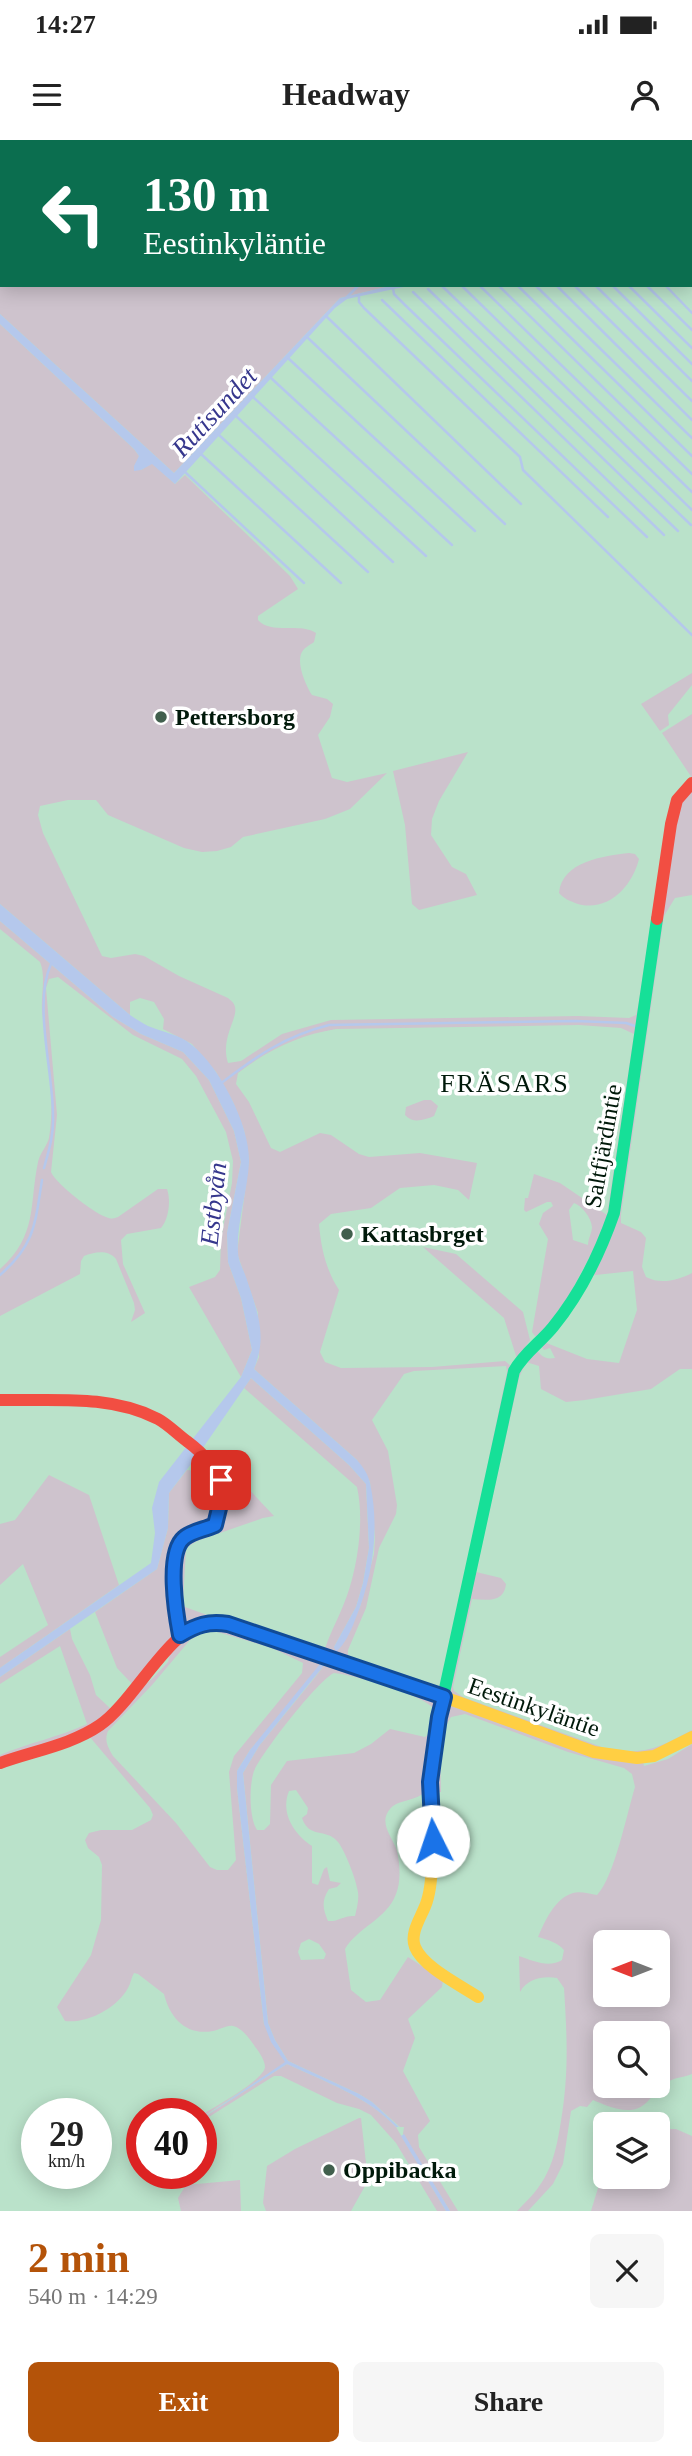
<!DOCTYPE html>
<html lang="en">
<head>
<meta charset="utf-8">
<style>
	body { margin:0; font-family:"Times New Roman",serif; background:#f6f6f6; color:#222; height:100vh; display:flex; flex-direction:column; font-size:26px; white-space:nowrap }
	* { box-sizing:border-box; margin:0 }
	p { font-size:23px; color:#767676 }
	.icon { flex:none; width:38px; height:38px; fill:none; stroke:currentColor; stroke-width:2; stroke-linecap:round; stroke-linejoin:round }
	.map { position:relative; height:2071px; overflow:hidden }
	.drawer { display:flex; flex-direction:column; background:#fff; flex:1 }
	.drawer>* { flex:none }
	.banner { position:absolute; left:0px; top:0px; width:693px; height:147px; box-shadow:0 4px 18px #0003; background:#0b6e4f; color:#fff; overflow:hidden }
	.needle { width:46px; rotate:270deg }
	.controls { position:absolute; left:593px; top:1790px; display:grid; gap:14px }
	.controls a { display:grid; place-items:center; width:77px; height:77px; border-radius:10px; background:#fff; box-shadow:0 4px 18px #0003; font-size:35px }
	.speed { position:absolute; left:21px; top:1958px; display:flex; gap:14px; font-size:35px; font-weight:700; text-align:center }
	.speed>* { display:grid; place-content:center; width:91px; height:91px; border-radius:50%; background:#fff; box-shadow:0 4px 18px #0003; line-height:1 }
	.speed small { font-size:18px; font-weight:400 }
	.speed .limit { border:10px solid #d22; background:#fff; color:#111 }
	.pin { position:absolute; display:grid; place-items:center; width:60px; height:60px; color:#fff; margin:-30px; border-radius:14px; box-shadow:0 4px 10px #0006 }
	.me { position:absolute; width:77px; margin:-38px; rotate:356deg; stroke-linejoin:round; filter:drop-shadow(0 0 5px #0008) }
	.turn { display:flex; align-items:center; gap:24px; height:147px; padding:0 28px; font-size:32px }
	.turn .icon { width:91px; height:91px; stroke-width:2.5 }
	.turn b { display:block; font-size:49px; line-height:60px }
	.round { display:grid; place-items:center; flex:none; width:74px; height:74px; border-radius:10px; background:#f6f6f6 }
	.headline { display:flex; align-items:center; justify-content:space-between; height:119px; padding:0 28px }
	h1 { font-size:42px; font-weight:800; line-height:52px; color:#b45309 }
	.button { display:flex; gap:14px; margin-top:auto; padding:14px 28px }
	.button a { flex:1; height:80px; border-radius:10px; background:#b45309; color:#fff; font-size:28px; font-weight:800; line-height:80px; text-align:center }
	.button a+a { background:#f6f6f6; color:#222 }
	.status { display:flex; justify-content:space-between; align-items:center; height:49px; padding:0 35px; background:#fff; direction:ltr }
	.status svg { height:19px; fill:currentColor }
	header { display:flex; justify-content:space-between; align-items:center; height:91px; padding:0 28px; background:#fff; font-size:32px; font-weight:800 }
	.map>svg:first-child { display:block }
	.green { fill:#cec3cd; fill-rule:evenodd }
	.water { fill:#b5c8ec }
	.lines { fill:none; stroke-linecap:round; stroke-linejoin:round }
	.stream { stroke:#b5c8ec; stroke-width:2.5 }
	.fast { stroke:#16e098; stroke-width:12 }
	.slow { stroke:#ffcf43; stroke-width:12 }
	.jam { stroke:#f24e42; stroke-width:12 }
	.route-casing { stroke:#114b97; stroke-width:18 }
	.route { stroke:#1a73e8; stroke-width:12 }
	.poi-dot { fill:#415f4d; stroke:#fff; stroke-width:2.5 }
	.labels { text-anchor:middle; stroke-width:7; stroke-linejoin:round; paint-order:stroke }
	.poi-label { font-size:24px; font-weight:bold; fill:#00190a; stroke:#fff; text-anchor:start }
	.street-label { font-size:24px; fill:#00190a; stroke:#fff }
	.water-label { font-size:26px; font-style:italic; fill:#36378d; stroke:#fff }
	.neighbourhood-label { font-size:26px; letter-spacing:2px; fill:#00190a; stroke:#fff }
</style>
</head>
<body>
<div class="status"><b>14:27</b><svg viewBox="0 0 49 12"><path d="M0 12V9h3v3zM5 12V6h3v6zM10 12V3h3v9zM15 12V0h3v12zM26 1h20v11H26zM47 4h2v5h-2z"/></svg></div>
<header><svg class="icon" aria-label="menu" viewBox="0 0 24 24"><path d="M4 6h16M4 12h16M4 18h16"/></svg>Headway<svg class="icon" aria-label="person" viewBox="0 0 24 24"><circle cx="12" cy="8" r="4"/><path d="M4 21q1-7 8-7t8 7"/></svg></header>
<div class="map">
<svg width="692" height="2071" viewBox="0 0 692 2071">
	<rect width="100%" height="100%" fill="#bae2ca"/>
	<path class="green" d="M0,0h497l3,2h-498v143h392l-54,13 -166,175 -174,-159z
		M0,184l134,125 5,7 -1,5 3,9 11,-7 23,21 10,-9 105,101 8,13 -40,27v4c13,15 42,2 58,13l-2,9c-4,3 -11,6 -13,12 -4,11 5,32 11,41l15,4 6,5 -3,13 -12,18 14,43 15,4 40,-9 -37,36 -25,10 -82,18 -12,10 -14,4 -15,1 -18,-4 -76,-33 -12,-15h-28l-28,6 -2,9 5,18 59,123 9,2 24,-4 9,2 35,20 49,22c3,3 6,4 7,9 3,12 -15,31 -7,56l13,-2 41,-27 49,-14 247,-4 51,2 7,-3 3,-14 20,-133 -46,345 -56,105 -19,19 -3,-1 -3,-4 16,-93 -9,-15 4,-11 10,-7 -2,-4h-4l-21,10 -2,-2 1,-12h3l6,-24 26,9 47,32 27,-181 -13,-6 -42,-3 -243,4c-37,6 -68,21 -98,44l-2,11 13,18 22,46 9,4 40,-19 11,2 28,19 10,3 51,-4 57,10 -8,37 -11,-10 -24,-5 -34,3 -29,20 -40,6 -12,10c2,24 7,46 20,66l-19,62 5,10 16,6 91,-1 73,-6 7,6 -67,314 -8,10 -113,-39c5,-17 13,-31 19,-46 14,-33 22,-84 14,-119l-113,-99 7,-10 98,87 17,19 3,64 -6,35 -7,24 -22,40 5,2 21,-42 14,-53 1,-17 -5,-55 -13,-22 -103,-91 5,-12 -1,-44 -21,-60 12,-93 -5,-30 -11,-28 -17,-30 -24,-28 -29,-15 1,-10 -10,-17 -14,-4 -10,4v13l-130,-111zM574,1063c8,3 17,14 18,24 0,6 -4,11 -4,18l-15,-5 -4,-30zM506,1226l1,6 -65,310 -5,5 -77,-25 -12,-7v-5l18,-42 13,-60 17,-34 1,-9 -9,-54 -16,-31 32,-46 10,-3z
		M692,533v12l-24,30 1,10 -9,6 -19,-27z
		M692,574v64l-30,-45z
		M468,612l-29,49 -7,18 -1,16 21,32 14,7 11,21 -58,15 -7,-6 -7,-79 -12,-54z
		M692,645v110l-17,3 -11,18 -43,299v8l20,9 5,6 -4,29 4,10c15,8 32,3 46,-4v96h-12l-29,20 -66,11 -19,2 -25,-13 -2,-23 -13,-4 -7,16 -43,194 25,6 5,6c-2,19 -19,16 -34,15l-19,88 1,4 9,6 147,53c35,5 51,-3 82,-20v4c-34,18 -50,24 -89,16l-150,-52 -4,-3v-5l26,-137 39,-170 7,-23 13,-13c7,8 9,13 21,11l-5,-10 -6,2 -5,-7 5,-1 43,17 32,4 18,-53 -4,-39 -47,5 28,-49 5,-22 56,-393 8,-17z
		M629,713l6,1 4,5c-7,28 -31,53 -61,45 -8,-3 -14,-5 -19,-11 3,-32 45,-37 70,-40z
		M0,781l113,96 28,17 42,18 26,28 25,51 7,31 -14,71 1,29 13,36 11,52 -11,27 -52,-90 26,-10 5,-7 1,-31 11,-56 1,-22 -7,-29 -30,-56 -14,-17 -49,-24 -75,-58 -9,2 -3,9 11,127 -6,57c5,12 43,41 55,45 6,2 5,2 12,0l40,-28h9c4,11 2,30 -6,39l-34,6 -6,6 2,24 22,49 -14,9 4,-12 -1,-7 -18,-44c-8,-10 -22,-7 -32,-3l-3,5 -1,13 -80,42v-47c38,-34 29,-64 38,-107 2,-9 9,-16 11,-24 7,-41 -3,-87 -7,-128 -1,-15 4,-34 -2,-48l-40,-33z
		M424,960h7l7,6 -4,10c-10,4 -21,8 -29,-1l1,-8z
		M423,1107l33,7 67,58 7,28 -13,19 -13,-41z
		M198,1315l20,21 -3,41 -39,24 2,94 -43,52 -18,-19 -22,-56 62,-43 11,-41 1,-35 18,-23 12,1 4,-2 -9,-8z
		M49,1335l40,20 30,90 -119,83v-11l48,-32 -25,-61 -23,21v-61l15,-4z
		M234,1339l10,5 30,32 -11,2 -66,23 -11,7 -3,55 2,4 33,12 -28,8h-8l-6,-44 4,-37 29,-15 16,-46 3,-4z
		M210,1487l14,1 213,71 -10,92c-12,10 -26,9 -34,15 -17,15 -1,30 4,45 3,13 4,31 -1,43 -9,25 -38,33 -51,55l6,41 15,12 14,-2 28,-43 35,23 -1,7 -34,32 7,19 -12,33 27,50 -12,14 1,12 39,64h-8l-47,-77 1,-7h-4l-28,-25 -13,-8 -71,-33 -13,-21 -7,-17 -25,-250 16,-27 66,-81 -75,85 -13,21v17l27,236 22,38 -85,56v-3c12,-7 63,-35 64,-48 0,-6 -5,-14 -9,-19 -5,-7 -13,-20 -23,-22 -7,-1 -13,4 -20,5 -27,5 -43,-13 -49,-37l-26,-20 -4,-1c-3,5 -3,10 -6,15 -11,20 -41,36 -63,33l-8,-14 34,-52 10,-35 1,-55 -3,-8 -11,-9 -3,-8 4,-7 12,-3h31l19,-10 2,-5 -3,-7 -61,-72 65,-59 14,-15 2,-8 26,-24zM214,1491l58,17 31,15 -1,10 -68,83 -5,16 7,88 -8,10h-11l-7,-3 -34,-44 -63,-67c-5,-9 -9,-15 -5,-25l44,-46 38,-45 10,-6zM334,1533c17,1 88,22 98,34l-2,26 -5,4 -35,-8 -19,15 -17,9 -67,8 -16,24 -1,39 -6,6h-7c-8,-12 -8,-45 -3,-59 7,-17 64,-91 80,-98zM296,1650l12,18 -1,6 -5,4c7,21 24,10 35,23 6,5 19,38 20,47 3,9 0,19 -2,28 -11,-1 -17,6 -27,5 -5,-12 -7,-20 1,-32l8,-2 4,-4 -11,-2 -3,-14 -3,2 -6,16 -6,-2v-37c-18,-12 -32,-33 -23,-55zM309,1799l10,5 7,10 -2,5 -23,1 -3,-8 3,-9z
		M70,1489l2,10 18,36 6,20 17,16 -25,17 -88,32v-5c28,-12 59,-18 87,-31l-27,-78 -60,38v-7z
		M446,1564l197,58 1,4 24,-7 24,-15v330c-9,4 -18,3 -26,9 -8,5 -13,14 -20,20 -15,14 -36,4 -53,-3l-6,7 -7,-1 -9,5 -8,53 -10,20 -25,27h-11c12,-12 23,-23 30,-38 8,-16 11,-34 14,-52 8,-48 6,-85 3,-133l-7,-10c-14,-2 -29,0 -37,14l-1,-36c14,5 30,12 43,4l2,-10c-7,-8 -16,-10 -26,-13 7,-16 17,-39 35,-44 7,-2 17,1 24,2 17,-17 30,-82 38,-108l-3,-13 -8,-6 -56,-16 -103,-38 -14,3c-14,20 -10,51 -10,75h-9zM606,1802h52v53h-52zM606,1894h52v52h-52z
		M287,1924c38,18 80,32 109,63l50,84h-9l-41,-68 -25,-28 -12,-6 -22,-6 -56,-27h-7l-73,46v-3z
		M359,1978h2l5,45 -1,23 -14,25h-85l-3,-8 4,-37 28,-17z
		M662,1989h14l16,7v75h-101l7,-23 9,-11h51v-47z
		M240,2040l1,31h-60l-3,-13 8,-13z"/>
	<path class="water" d="M394,145h19l-66,14 -12,9 -160,176 -23,-20 -11,6 -7,1v-5l5,-10 -5,-7 -134,-125v-10l174,159 166,-175z
		M0,764l130,111c6,4 12,8 18,11 14,6 31,8 44,19 28,23 58,80 57,117 -1,27 -13,64 -11,90 0,8 5,17 8,25 11,34 22,58 8,92l103,91c6,7 11,14 13,23 10,46 3,94 -15,137 -4,11 -10,24 -19,32l-2,-5 22,-40 7,-24 6,-35 -3,-64 -17,-19 -98,-87 -53,77 -29,38 -1,35 -11,41 -157,108v-9l151,-105 4,-30 -3,-25 7,-26 82,-105 11,-27 -11,-52 -13,-36 -1,-29 14,-71 -7,-31 -25,-51 -26,-28 -42,-18 -28,-17 -113,-96z
		M320,1524h5l-66,82 -16,27 25,250 7,17 13,21 71,33 13,8 27,25h-3c-29,-31 -71,-45 -109,-63l-86,55 84,-57 -14,-20 -7,-18 -27,-236v-17l13,-21z
		M404,1994l46,77h-4l-45,-75z"/>
	<g class="lines">
		<path class="stream" d="M533,2l10,-2
			M604,2l10,-2
			M691,14l1,-1
			M691,52l1,-1
			M691,70h1
			M691,105h1
			M461,145l231,225
			M479,145l213,207
			M498,145l194,189
			M517,145l175,171
			M535,145l157,153
			M556,145l136,135
			M574,145l118,116
			M595,145l97,96
			M612,145l80,79
			M628,145l64,63
			M646,145l46,45
			M665,145l27,28
			M442,146l249,239
			M393,148l1,6 11,11 242,232
			M428,149l250,242
			M413,152l251,243
			M359,157v5l5,6 156,149 3,13 169,165
			M346,158l13,-13
			M382,160l226,217
			M327,177l194,187
			M308,198l197,186
			M289,219l186,172
			M271,238l181,167
			M253,257l173,159
			M236,276l157,146
			M219,295l149,137
			M201,314l140,129
			M185,332l119,111
			M220,944c35,-27 65,-48 109,-59l247,-4 50,2 9,3
			M44,1028c5,-18 10,-34 9,-53 0,-44 -20,-112 -2,-151
			M0,1135c35,-30 35,-51 42,-95"/>
		<path class="fast" d="M431,1659l-1,-18 9,-65 75,-345c10,-18 26,-28 39,-44 27,-33 47,-74 61,-114l43,-294"/>
		<path class="slow" d="M178,1407l-4,37 6,51
			M270,1498l174,59 150,55 43,6 17,-2 38,-19
			M431,1659c1,27 4,77 -4,102 -4,14 -18,31 -12,46 8,20 45,38 63,50"/>
		<path class="jam" d="M657,779l14,-95 6,-24 15,-17
			M0,1260c52,1 110,-6 158,19 11,6 20,16 30,23 33,25 38,44 26,83l-27,11 -9,11
			M0,1623c33,-12 71,-18 100,-38 34,-23 70,-99 108,-102 21,-2 43,9 62,15"/>
	</g>
	<g class="lines">
		<g class="route-casing">
			<path id="route" d="M221,1340l1,16 -7,29c-11,5 -23,6 -31,13 -18,15 -8,76 -4,97 17,-10 28,-14 48,-11l216,73 -5,20 -9,65 3,59"/>
		</g>
		<use href="#route" class="route"/>
	</g>
	<g class="poi-dot">
		<circle cx="161" cy="577" r="7"/>
		<circle cx="347" cy="1094" r="7"/>
		<circle cx="329" cy="2030" r="7"/>
	</g>
	<g class="labels">
		<g class="poi-label">
			<text x="175" y="585">Pettersborg</text>
			<text x="361" y="1102">Kattasbrget</text>
			<text x="343" y="2038">Oppibacka</text>
		</g>
		<g class="street-label">
			<text transform="translate(603 1006) rotate(-80)" y="8">Saltfjärdintie</text>
			<text transform="translate(534 1567) rotate(19)" y="8">Eestinkyläntie</text>
		</g>
		<g class="water-label">
			<text transform="translate(214 272) rotate(-47)" y="9">Rutisundet</text>
			<text transform="translate(213 1064) rotate(-84)" y="9">Estbyån</text>
		</g>
		<g class="neighbourhood-label">
			<text x="505" y="952">FRÄSARS</text>
		</g>
	</g>
</svg>
<div class="controls">
<a><svg class="needle" viewBox="-14 -14 28 28"><path d="M0-13l5 13h-10z" fill="#e53935"/><path d="M0 13l5-13h-10z" fill="#767676"/></svg></a>
<a><svg class="icon" aria-label="search" viewBox="0 0 24 24"><circle cx="10" cy="10" r="6"/><path d="M15 15l6 6"/></svg></a>
<a><svg class="icon" aria-label="layers" viewBox="0 0 24 24"><path d="M12 4l9 5-9 5-9-5zM3 14l9 5 9-5"/></svg></a>
</div>
<div class="speed"><div>29<small>km/h</small></div><div class="limit">40</div></div>
<div class="pin" style="left:221px;top:1340px;background:#d93025"><svg class="icon" aria-label="arrive" viewBox="0 0 24 24"><path d="M6 21V4h12l-3 4 3 4H6"/></svg></div>
<svg class="me" style="left:433px;top:1701px" viewBox="-20 -20 40 40"><circle r="19" fill="#fff"/><path d="M0-13L10 11 0 6-10 11z" fill="#1a73e8"/></svg>
<div class="banner">
<div class="turn"><svg class="icon" aria-label="left" viewBox="0 0 24 24"><path d="M17 20v-9H6M10 6l-5 5 5 5"/></svg><div><b>130 m</b>Eestinkyläntie</div></div>
</div>
</div>
<section class="drawer">
<div class="headline"><div><h1>2 min</h1><p>540 m · 14:29</p></div><a class="round"><svg class="icon" aria-label="close" viewBox="0 0 24 24"><path d="M6 6l12 12M18 6L6 18"/></svg></a></div>
<div class="button"><a>Exit</a><a>Share</a></div>
</section>
</body>
</html>
